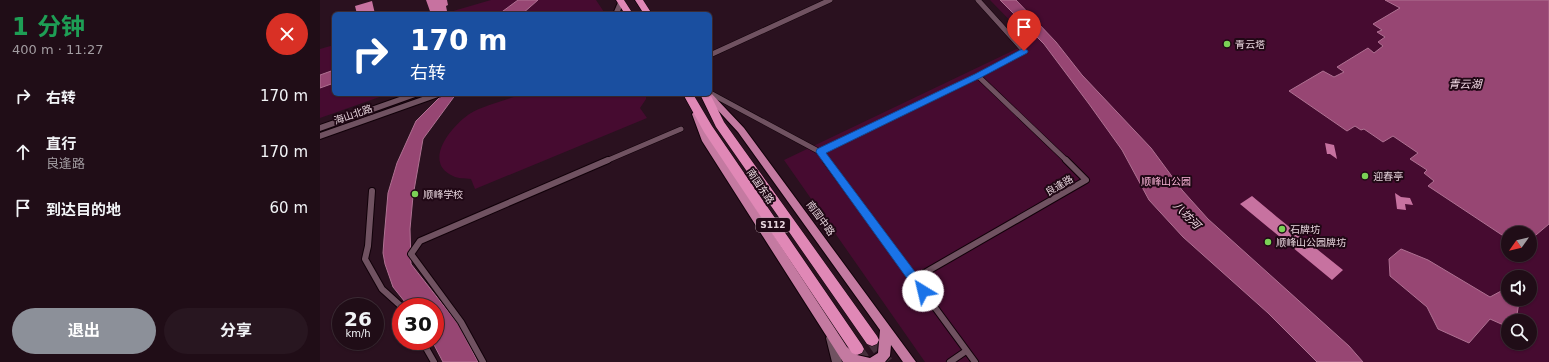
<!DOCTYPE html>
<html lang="zh">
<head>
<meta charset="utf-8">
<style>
	body { margin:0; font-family:"DejaVu Sans","Noto Sans SC",sans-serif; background:#281620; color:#f1f3f6; height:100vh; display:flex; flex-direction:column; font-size:15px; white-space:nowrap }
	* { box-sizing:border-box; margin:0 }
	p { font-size:13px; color:#a29ca1 }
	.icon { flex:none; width:22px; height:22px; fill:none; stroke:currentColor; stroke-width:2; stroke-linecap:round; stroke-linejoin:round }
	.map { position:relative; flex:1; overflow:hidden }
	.sheet { display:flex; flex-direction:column; background:#200d17; width:320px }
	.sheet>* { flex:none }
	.top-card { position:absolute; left:12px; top:12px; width:380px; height:84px; border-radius:6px; box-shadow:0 1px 3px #0004,0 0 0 1px #3d2d36; background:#1a4fa0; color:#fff; overflow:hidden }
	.needle { width:26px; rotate:236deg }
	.controls { position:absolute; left:1181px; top:226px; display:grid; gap:8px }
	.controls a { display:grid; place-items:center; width:36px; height:36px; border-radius:50%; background:#200d17; box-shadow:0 1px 3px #0004,0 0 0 1px #3d2d36; font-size:20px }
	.speed { position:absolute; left:12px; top:298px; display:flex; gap:8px; font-size:20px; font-weight:700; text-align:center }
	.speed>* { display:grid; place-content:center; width:52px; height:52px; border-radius:50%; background:#200d17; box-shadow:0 1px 3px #0004,0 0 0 1px #3d2d36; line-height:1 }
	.speed small { font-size:10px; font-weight:400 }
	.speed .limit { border:6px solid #d22; background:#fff; color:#111 }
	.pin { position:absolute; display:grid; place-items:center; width:34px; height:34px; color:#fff; margin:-41px -17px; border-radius:50% 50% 50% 0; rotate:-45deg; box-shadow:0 0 4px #0007 }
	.pin .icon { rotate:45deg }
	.me { position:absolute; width:44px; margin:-22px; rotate:324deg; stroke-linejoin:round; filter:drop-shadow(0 0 3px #0008) }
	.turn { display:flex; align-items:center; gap:14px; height:84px; padding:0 12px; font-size:18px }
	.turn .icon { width:52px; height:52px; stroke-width:2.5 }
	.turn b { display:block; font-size:28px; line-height:34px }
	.round { display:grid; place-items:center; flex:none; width:42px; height:42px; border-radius:21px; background:#281620 }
	.summary { display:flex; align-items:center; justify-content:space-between; height:68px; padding:0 12px }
	h1 { font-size:24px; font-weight:700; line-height:30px; color:#1e9e55 }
	.action { display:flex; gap:8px; margin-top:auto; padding:8px 12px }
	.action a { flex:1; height:46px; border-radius:24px; background:#8c9099; color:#fff; font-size:16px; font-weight:700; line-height:46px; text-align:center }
	.action a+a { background:#281620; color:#f1f3f6 }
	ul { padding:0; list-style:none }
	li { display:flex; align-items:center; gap:12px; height:56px; padding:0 12px }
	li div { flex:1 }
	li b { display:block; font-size:15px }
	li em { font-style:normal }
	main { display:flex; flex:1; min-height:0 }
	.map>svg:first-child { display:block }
	.green { fill:#460b30; fill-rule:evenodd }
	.water { fill:#974673; stroke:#af7192 }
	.building { fill:#c772a0 }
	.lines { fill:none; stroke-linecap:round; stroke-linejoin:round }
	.trunk-tunnel { stroke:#462e3b; stroke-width:12; stroke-dasharray:12 6; stroke-linecap:butt }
	.minor-far1-casing { stroke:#110109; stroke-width:6 }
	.minor-casing { stroke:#110109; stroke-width:8 }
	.tertiary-casing { stroke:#110109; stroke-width:2 }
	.primary-casing { stroke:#110109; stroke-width:2 }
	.trunk-casing { stroke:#110109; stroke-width:1 }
	.minor-far1 { stroke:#705261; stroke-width:5 }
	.minor { stroke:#705261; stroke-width:6 }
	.tertiary { fill:#705261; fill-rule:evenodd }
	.primary { fill:#c47aa1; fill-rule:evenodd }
	.trunk { fill:#e088b6; fill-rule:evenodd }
	.route { fill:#1a73e8; stroke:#114b97 }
	.poi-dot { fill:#7bd156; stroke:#200815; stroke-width:1.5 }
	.labels { text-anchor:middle; stroke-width:4; stroke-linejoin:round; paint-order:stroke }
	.shield { fill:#200815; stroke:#ab97a0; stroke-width:1 }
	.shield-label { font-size:9px; font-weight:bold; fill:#e6d4dc }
	.poi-label { font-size:10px; fill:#e6d4dc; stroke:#200815; text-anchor:start }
	.street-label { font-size:10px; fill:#e6d4dc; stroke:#200815 }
	.park-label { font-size:10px; fill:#f7b2d5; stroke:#200815 }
	.water-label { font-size:11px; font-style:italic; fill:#f4dce7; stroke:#200815 }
</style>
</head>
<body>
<main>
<section class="sheet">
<div class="summary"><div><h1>1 分钟</h1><p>400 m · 11:27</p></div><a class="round" style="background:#d93025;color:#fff"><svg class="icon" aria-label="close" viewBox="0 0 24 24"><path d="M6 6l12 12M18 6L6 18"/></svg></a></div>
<ul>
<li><svg class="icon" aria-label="right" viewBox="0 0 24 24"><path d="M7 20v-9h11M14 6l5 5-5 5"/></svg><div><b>右转</b></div><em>170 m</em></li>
<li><svg class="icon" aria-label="ahead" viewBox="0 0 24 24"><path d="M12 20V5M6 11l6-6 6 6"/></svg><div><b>直行</b><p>良逢路</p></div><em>170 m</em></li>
<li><svg class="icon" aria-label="arrive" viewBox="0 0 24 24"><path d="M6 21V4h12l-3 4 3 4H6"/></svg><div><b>到达目的地</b></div><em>60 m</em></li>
</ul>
<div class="action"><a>退出</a><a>分享</a></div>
</section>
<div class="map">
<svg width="1229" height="362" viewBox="0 0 1229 362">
	<rect width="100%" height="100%" fill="#2a111f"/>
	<path class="green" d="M171,0h105l8,12 -3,2h-158z
		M670,0h559v362h-624l-141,-202 247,-118zM1188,233h22v22h-22zM1188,277h22v22h-22zM1188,321h22v22h-22z
		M14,45v49h54l-68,24v-69z
		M203,94h123v5l-6,9 7,10 -172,71 -4,-10c-6,-1 -13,0 -18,-3 -32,-14 0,-52 18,-63 12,-7 38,-14 52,-19z"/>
	<path class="water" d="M198,0h20l-16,14h-23z
		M680,0h16l40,42 26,33 69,73 31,42 26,29 141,127 14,16h-46l-49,-49 -85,-76 -34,-37 -27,-50 -33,-46 -45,-60z
		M1065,0h164v224l-19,16v-7h-22v6l-80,-53 6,-5 -10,-8 3,-3 -17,-11 8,-6 -25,-17 -10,6 -19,-13 -3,1 -6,-4 -8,5 -58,-40 34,-20 11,6 10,-5 -7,-5 31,-19 6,5 9,-7 -5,-4 7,-5 -8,-5 5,-2 -9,-6 27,-16z
		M14,70v13l-14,5v-13z
		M123,94h13l-33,45 -10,57 -3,33 1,35 47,60 20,38h-35l-11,-21h3v-34h-26l-16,-20 -8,-23 -2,-11 1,-14 4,-46 9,-30 19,-42z
		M1081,249l27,11 62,37 13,-7 5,4v5h7l4,3 -3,19h-8v6l-18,-8 -21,24 -31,-14 -11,-22 -37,-31 -1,-17z"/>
	<path class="building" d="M106,0h21l1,5 -2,1 1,5 -10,3h-6z
		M52,1l3,13h-18l-2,-8z
		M1005,143l9,2 3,14 -7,-5h-3z
		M1075,193l6,4 9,1 3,7 -8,-1 1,6 -9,-1z
		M932,196l25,21 66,53 -11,10 -92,-76z"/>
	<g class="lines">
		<path class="trunk-tunnel" d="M552,340l15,22
			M537,349l9,13"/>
		<g class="minor-far1-casing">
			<path id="minor-far1" d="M658,0l46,51 -46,25 89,85
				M390,55l120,-55
				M390,93l110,59 7,9
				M500,152l158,-76
				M286,161l75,-32"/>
		</g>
		<g class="minor-casing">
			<path id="minor" d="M506,160l88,119
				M52,191l-4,55 -3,13 17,30 20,18
				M102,341l12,21
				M163,362l-22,-40 -50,-68 9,-13 188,-81
				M630,362l16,-11
				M655,362l-61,-83 172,-99 -20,-20"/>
		</g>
		<g class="tertiary-casing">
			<path id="tertiary" d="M299,0l5,1 -5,13h-6z
				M88,94h11l-1,2 -98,35v-6z
				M111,94h11l-1,2 -121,43v-6z
				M511,334l3,1 2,3 6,24h-10l-6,-24 2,-3z"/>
		</g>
		<g class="primary-casing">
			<path id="primary" d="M390,92l34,36 172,234h-13l-12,-17 -1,11 -5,6h-42l-141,-221 -10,-27 2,-2h6l10,26 137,209 10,8 13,3 8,-5 2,-23 -142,-198 -35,-38h7z"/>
		</g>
		<g class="trunk-casing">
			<path id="trunk" d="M296,0h8l9,14h-8z
				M315,0h8l9,14h-8z
				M363,94h10l19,32 150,219 2,4 -2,4 -5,2 -5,-2 -148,-221z
				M380,94h10l14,28 153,214 2,4 -2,4 -5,2 -5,-2 -151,-217z"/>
		</g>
		<use href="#minor-far1" class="minor-far1"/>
		<use href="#minor" class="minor"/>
		<use href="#tertiary" class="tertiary"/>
		<use href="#primary" class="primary"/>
		<use href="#trunk" class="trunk"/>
	</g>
	<path class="route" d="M704,48l4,3 -1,2 -47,25 -154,75 101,135 1,3 -1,4 -4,1 -4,-1 -103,-143 1,-3 158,-75z"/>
	<g class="poi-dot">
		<circle cx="907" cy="44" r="4"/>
		<circle cx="1045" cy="176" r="4"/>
		<circle cx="95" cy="194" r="4"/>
		<circle cx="962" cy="229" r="4"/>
		<circle cx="948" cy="242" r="4"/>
	</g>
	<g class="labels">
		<rect class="shield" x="436" y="218" width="34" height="14" rx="3"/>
		<g class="shield-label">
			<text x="453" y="228">S112</text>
		</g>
		<g class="poi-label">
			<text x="915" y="48">青云塔</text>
			<text x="1053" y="180">迎春亭</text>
			<text x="103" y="198">顺峰学校</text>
			<text x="970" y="233">石牌坊</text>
			<text x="956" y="246">顺峰山公园牌坊</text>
		</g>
		<g class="street-label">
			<text transform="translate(33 114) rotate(-19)" y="4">海山北路</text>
			<text transform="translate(739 185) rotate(-30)" y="4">良逢路</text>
			<text transform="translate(441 186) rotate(56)" y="4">南国东路</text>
			<text transform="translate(501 218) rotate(54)" y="4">南国中路</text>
		</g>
		<g class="park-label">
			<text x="846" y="185">顺峰山公园</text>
		</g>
		<g class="water-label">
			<text x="1145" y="88">青云湖</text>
			<text transform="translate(867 215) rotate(45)" y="4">八坊河</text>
		</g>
	</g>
</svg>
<div class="controls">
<a><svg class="needle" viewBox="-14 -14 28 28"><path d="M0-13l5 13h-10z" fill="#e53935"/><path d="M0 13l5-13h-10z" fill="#a29ca1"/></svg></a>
<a><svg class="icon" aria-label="sound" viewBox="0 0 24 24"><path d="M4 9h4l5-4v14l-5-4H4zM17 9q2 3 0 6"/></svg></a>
<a><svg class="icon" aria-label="search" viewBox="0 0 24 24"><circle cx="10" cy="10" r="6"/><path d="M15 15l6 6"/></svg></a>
</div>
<div class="speed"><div>26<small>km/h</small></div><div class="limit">30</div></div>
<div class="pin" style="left:704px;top:51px;background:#d93025"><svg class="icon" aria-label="arrive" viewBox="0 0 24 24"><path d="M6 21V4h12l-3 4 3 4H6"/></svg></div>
<svg class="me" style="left:603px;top:291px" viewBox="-20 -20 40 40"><circle r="19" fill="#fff"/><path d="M0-13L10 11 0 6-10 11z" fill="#1a73e8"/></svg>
<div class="top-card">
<div class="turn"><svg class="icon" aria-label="right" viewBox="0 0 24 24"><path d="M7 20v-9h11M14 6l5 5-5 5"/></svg><div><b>170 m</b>右转</div></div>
</div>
</div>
</main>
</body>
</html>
